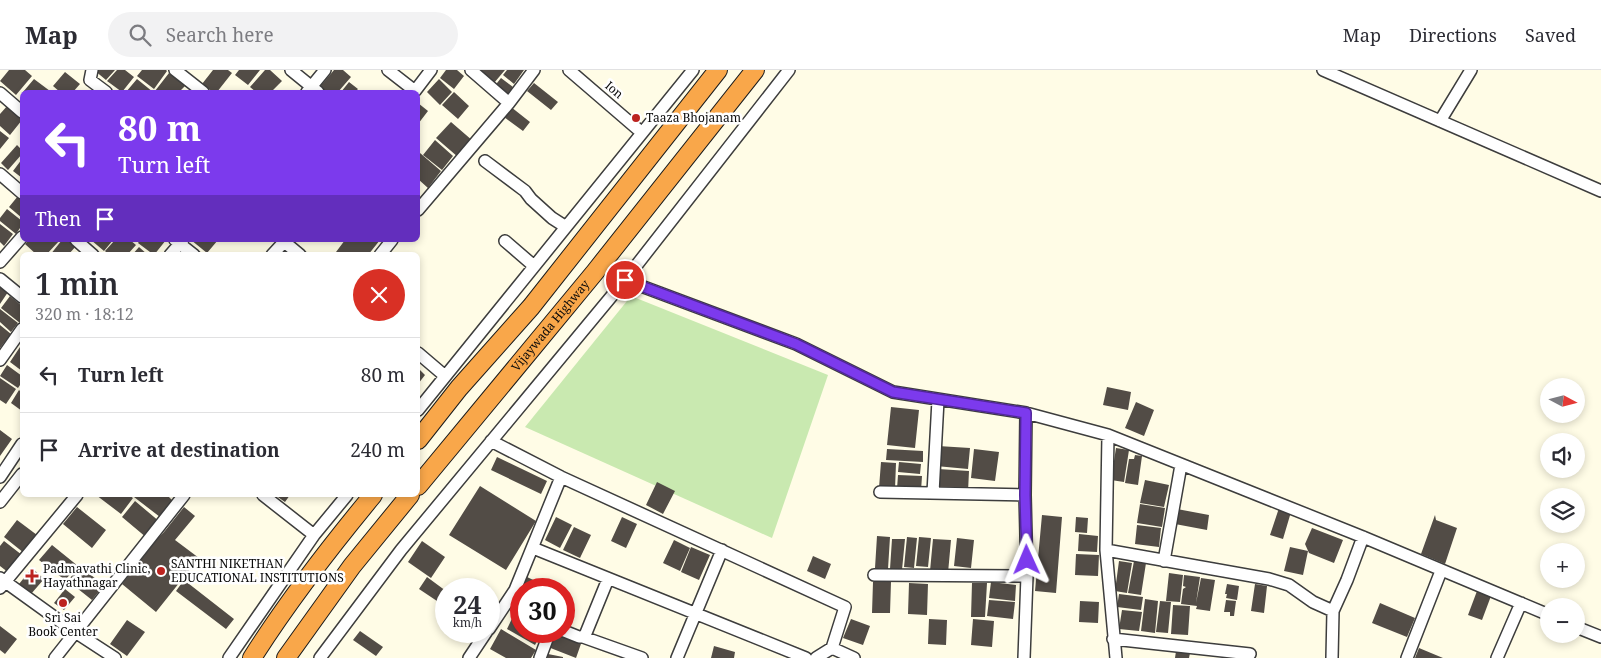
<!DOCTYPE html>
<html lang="en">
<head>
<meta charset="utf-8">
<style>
	body { margin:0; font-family:"Noto Serif",serif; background:#f2f2f3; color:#2b2b33; height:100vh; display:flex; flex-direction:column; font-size:19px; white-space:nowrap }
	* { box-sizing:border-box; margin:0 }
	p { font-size:16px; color:#7c7c81 }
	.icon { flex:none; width:28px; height:28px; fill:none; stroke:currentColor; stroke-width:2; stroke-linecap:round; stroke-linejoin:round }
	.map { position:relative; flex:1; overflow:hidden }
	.side { position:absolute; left:20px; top:182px; width:400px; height:245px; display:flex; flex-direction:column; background:#fff; border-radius:8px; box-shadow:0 2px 8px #0003 }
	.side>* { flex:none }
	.guide { position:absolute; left:20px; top:20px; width:400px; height:152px; border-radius:8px; box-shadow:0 2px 8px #0003; background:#7c3aed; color:#fff; overflow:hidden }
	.needle { width:32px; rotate:97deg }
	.fabs { position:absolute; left:1540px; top:308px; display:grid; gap:10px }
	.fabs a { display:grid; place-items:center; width:45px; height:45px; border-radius:50%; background:#fff; box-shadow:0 2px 8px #0003; font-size:25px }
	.speed { position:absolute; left:435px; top:508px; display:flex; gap:10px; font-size:25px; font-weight:700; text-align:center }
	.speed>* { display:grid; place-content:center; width:65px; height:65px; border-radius:50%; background:#fff; box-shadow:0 2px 8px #0003; line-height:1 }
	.speed small { font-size:12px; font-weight:400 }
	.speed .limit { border:8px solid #d22; background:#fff; color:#111 }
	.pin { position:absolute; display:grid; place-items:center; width:42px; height:42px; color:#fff; margin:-21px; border:2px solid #fff; border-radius:50%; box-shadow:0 1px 5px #0007 }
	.me { position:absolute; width:55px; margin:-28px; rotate:359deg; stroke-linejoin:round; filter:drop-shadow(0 0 4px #0008) }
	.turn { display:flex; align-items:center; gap:18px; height:105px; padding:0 15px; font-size:22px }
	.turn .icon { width:65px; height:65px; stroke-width:2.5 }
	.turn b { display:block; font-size:35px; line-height:42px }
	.then { display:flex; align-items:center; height:48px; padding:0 15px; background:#0003; gap:10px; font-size:19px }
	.round { display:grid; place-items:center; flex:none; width:52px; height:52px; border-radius:26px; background:#f2f2f3 }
	.summary { display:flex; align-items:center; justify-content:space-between; height:85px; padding:0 15px }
	h1 { font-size:30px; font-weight:600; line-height:38px }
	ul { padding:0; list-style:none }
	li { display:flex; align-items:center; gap:15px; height:75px; padding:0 15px; border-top:1px solid #e1e1e2 }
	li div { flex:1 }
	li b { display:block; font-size:19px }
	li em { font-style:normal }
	header { display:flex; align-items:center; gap:30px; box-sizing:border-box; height:70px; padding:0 25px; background:#fff; border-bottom:1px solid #e1e1e2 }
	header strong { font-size:24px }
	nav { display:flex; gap:28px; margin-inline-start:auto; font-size:18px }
	.search { width:350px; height:45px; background:#f2f2f3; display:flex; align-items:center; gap:12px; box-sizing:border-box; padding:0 18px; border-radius:28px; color:#7c7c81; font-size:19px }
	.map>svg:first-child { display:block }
	.green { fill:#c9e9b0 }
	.building { fill:#524c46 }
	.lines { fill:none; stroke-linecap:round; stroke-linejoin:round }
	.minor-casing { stroke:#3d3d3d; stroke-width:14 }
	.highway-casing { stroke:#1b1b1b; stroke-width:20 }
	.minor { stroke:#fff; stroke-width:11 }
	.highway { stroke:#f9a74a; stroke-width:18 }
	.route-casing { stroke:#51269a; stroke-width:12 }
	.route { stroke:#7c3aed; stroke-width:9 }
	.poi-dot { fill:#bc231f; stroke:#fff; stroke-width:2 }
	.labels { text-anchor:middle; stroke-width:5; stroke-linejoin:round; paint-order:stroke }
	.street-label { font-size:12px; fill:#0a0a0a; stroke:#fff }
	.poi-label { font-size:12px; fill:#0a0a0a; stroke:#fff; text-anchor:start }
</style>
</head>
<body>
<header>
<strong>Map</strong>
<div class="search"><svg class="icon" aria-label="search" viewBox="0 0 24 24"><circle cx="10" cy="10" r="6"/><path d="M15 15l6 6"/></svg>Search here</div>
<nav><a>Map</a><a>Directions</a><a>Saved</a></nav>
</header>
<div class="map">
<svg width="1601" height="588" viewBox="0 0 1601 588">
	<rect width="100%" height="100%" fill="#fffce6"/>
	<path class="green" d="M631,226l197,79 -56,163 -247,-111z"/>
	<path class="building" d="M9,0h16l7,6 -16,19 -16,-14z
		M94,0h21l-9,10z
		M117,0h8l9,7 -12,15 -15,-11z
		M142,0h24l1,1 -13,18 -17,-13z
		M213,0h15l4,3 -15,19h-4l-11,-8z
		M239,0h21l-12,15 -13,-10z
		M265,0h5l12,11 -11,11h-15l-6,-5z
		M334,0h9l8,7 -13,15h-16l-4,-3z
		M446,0h11l7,6 -10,13 -14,-11z
		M478,0h27l-11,13z
		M507,0h17l-10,14 -11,-9z
		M65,2l15,12 -7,8h-13l-7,-6z
		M169,3l16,13 -6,6h-22l-2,-1z
		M501,8l12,9 -8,11 -12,-10z
		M34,9l16,12 -2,1h-25z
		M137,9l16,13h-27z
		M439,9l13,13 -12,13 -13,-13z
		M349,12l9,7 -3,3h-14z
		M534,13l24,19 -7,8 -24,-19z
		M454,22l15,14 -11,13 -16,-14z
		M418,33l10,8 -10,13z
		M8,35l14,12v3l-12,15 -10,-9v-12z
		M511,37l19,15 -7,9 -19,-14z
		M451,52l22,19 -15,16 -22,-19z
		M0,61l9,7 -9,11z
		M435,70l18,16 -11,14 -19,-15z
		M17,75l5,5v4l-14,16 -7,-7z
		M420,83l21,18 -13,17 -10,-9v-23z
		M22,89v19l-9,-7z
		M18,126l4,3v19l-13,-11z
		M7,139l15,12v4l-6,9 -16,-13v-3z
		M0,154l13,10 -9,12 -4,-4z
		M29,170h31l-14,15h-9l-12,-11z
		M62,170h9l6,5 -9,10h-18z
		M91,170h22l-9,11z
		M115,170h15l6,5 -9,10h-18l-4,-4z
		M140,170h26l-12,15 -16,-12z
		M191,170h27l-11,13z
		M345,170h35l-12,15h-29l-3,-3z
		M139,177l9,8h-16z
		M0,217l8,5 -8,12z
		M10,226l12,10v14l-2,3 -19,-15z
		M0,239l18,14 -7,9 -11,-10z
		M0,255l11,9 -11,14z
		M22,274v27l-12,-9z
		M7,295l15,11v6l-4,6 -18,-12z
		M418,298l7,7 -7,9z
		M0,308l16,11 -10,15 -6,-4z
		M1107,317l24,5 -3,18 -25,-5z
		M19,320l3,3v18l-11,-8z
		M1136,332l18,8 -10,26 -19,-8z
		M891,337l28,3 -4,38 -28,-3z
		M0,360l12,9 -12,17z
		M938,376l32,2 -2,21 -32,-3z
		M1116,378l13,2 -5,32 -13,-2z
		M887,379l36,2v11l-37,-2z
		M974,379l25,3 -4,29 -24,-3z
		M1135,385l7,1 -4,29 -13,-2 4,-24h5z
		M497,387l50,24 -6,13 -50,-24z
		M881,392l15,1 -1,26 -16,-1z
		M899,392l22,2 -1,10 -22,-2z
		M938,399l31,2 -1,21 -31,-2z
		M898,405l24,1 -1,15 -24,-2z
		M1145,410l24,5 -5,22 -24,-4z
		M657,412l18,9 -12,23 -17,-9z
		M480,416l56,35 -30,49 -57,-35z
		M96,425h33l4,3 -12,16z
		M136,425h31l6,6 -13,16 -26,-20z
		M275,425h15l-5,7z
		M135,431l25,21 -13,16 -25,-21z
		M1140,434l25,4 -3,19 -25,-4z
		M77,437l29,23 -14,18 -29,-24z
		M184,437l11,9 -20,24 24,18 -43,54 -34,-28 28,-36 -1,-1 15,-15z
		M1279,438l12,4 -8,27 -13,-4z
		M1177,439l32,6 -2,15 -32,-6z
		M1042,445l20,2 -6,76 -21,-2z
		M1435,445l1,5 21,8 -12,36 -24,-10z
		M556,447l16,8 -12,23 -15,-8z
		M622,447l15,7 -11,24 -15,-7z
		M1076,447l12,1 -1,15 -12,-1z
		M17,450l20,15 -13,18 -20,-16z
		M1137,455l24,3 -2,19 -24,-3z
		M574,457l17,8 -11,23 -17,-8z
		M1312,458l31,12 -9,23 -25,-10 -4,-9z
		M1079,464l19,2 -1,16 -19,-1z
		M877,466l13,1 -2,32 -13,-1z
		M907,467l10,1 -3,30 -10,-1z
		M919,467l12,1 -3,29 -12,-1z
		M957,468l17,2 -3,28 -17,-2z
		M892,469h13l-3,31 -12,-1z
		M933,469l18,1 -3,33 -18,-2z
		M674,470l16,8 -10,23 -17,-8z
		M4,471l18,14 -13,18 -9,-7v-20z
		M422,471l23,16 -14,21 -23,-16z
		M52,475l26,21 -13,14 -26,-20z
		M691,477l19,8 -11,25 -18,-8z
		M1290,477l18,4 -5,24 -19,-4z
		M1076,484l23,1 -1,21 -23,-1z
		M813,486l18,8 -6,15 -18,-8z
		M1119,491l13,2 -5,30 -12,-2z
		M1134,491l12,2 -5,32 -13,-2z
		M79,496l25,19 -12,15 -24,-19z
		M32,498l12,11 -13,15 -12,-10z
		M1169,503l14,2 -3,27 -14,-1z
		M1184,505l16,2 -4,26 5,-25 14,2 -5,31 -14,-2 1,-3 -16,-2 2,-15 3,-2 -3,-1z
		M427,507l19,14v16l-27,-18z
		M527,507l19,9 -1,3h-23z
		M184,510l50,39 -8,10 -50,-38z
		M873,512h18l-1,31h-18z
		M991,512l25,3 -1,16 -26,-3z
		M909,513l19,1 -1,31 -19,-1z
		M972,513h15l-2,34h-14z
		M1227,514l12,2 -2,14 -11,-2 1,-4h-2z
		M1255,514l12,2 -3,27 -13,-2z
		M65,519l10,8 -11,13 -10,-7z
		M1477,521l14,5 -9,24 -14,-5z
		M1119,524l24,3 -2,13 -24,-3z
		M1145,529l13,2 -3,32 -14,-2z
		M989,530l26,2 -2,17 -26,-3z
		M1226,530l10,1 -2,15h-4v-4h-6z
		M1080,531l19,1 -1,21 -19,-1z
		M1160,531l11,1 -3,31 -12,-1z
		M1380,533l35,15 -8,19 -35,-14z
		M1173,535l17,1 -2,29 -17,-1z
		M1122,540l20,2 -3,19 -20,-2z
		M515,542l6,4v15h21l-7,14 -28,-16z
		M851,549l19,7 -7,19 -20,-7z
		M929,549l18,1 -1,25 -18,-1z
		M973,549l21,2 -2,26 -21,-2z
		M127,550l18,12 -18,24 -17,-12z
		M0,556l17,13 -12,15 -5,-4z
		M501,559l35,21 -5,8h-25l-16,-9z
		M360,561l23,16 -7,9 -23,-16z
		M554,561l28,10 -6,17 -28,-11z
		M714,576l21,6 -1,6h-23z
		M1419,578l24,10h-28z
		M1176,581l14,2 -1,5h-14z
		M548,584l15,3v1h-16z"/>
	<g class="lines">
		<g class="minor-casing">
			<path id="minor" d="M92,0l-2,10 16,12
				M175,0l28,22
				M291,0l27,22
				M388,0l27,21 16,-21
				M471,0l38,33
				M569,0l72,62
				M1323,0l278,121
				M307,22l18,-22
				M0,23l22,19
				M1440,51l31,-51
				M485,91l40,30 6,8 21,19 14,9
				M0,104l22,19
				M418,140l91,-107 25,-33
				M76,170l17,15
				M175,170l19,15
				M282,170l18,15
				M505,171l29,25
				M170,185l13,-15
				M272,185l12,-13
				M380,185l12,-15
				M0,192l22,-25
				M0,209l22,18
				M625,210l171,64 97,48 133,21 82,22 255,102 186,78
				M418,283l27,23
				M0,290l22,-31
				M418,340l275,-340
				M1108,365l-2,115 10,108
				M491,371l70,36 284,130 -13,41 -16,10
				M0,407l22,-33
				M880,422l145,3
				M933,423l5,-93
				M263,425l51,40
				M0,432l22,-28
				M533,478l273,110
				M1106,480l163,29 20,6 24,17 20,9
				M1164,491l17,-96
				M874,505l153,1
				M0,508l75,54 40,26
				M0,518l77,-93
				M1576,557l25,10
				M489,559l26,-39 46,-113
				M564,561l15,6h4l3,-4 22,-54
				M583,567l59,21
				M1113,569l137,15
				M832,578l22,10
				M55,588l129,-163
				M229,588l85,-123 33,-40
				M320,588l81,-108 224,-270 164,-210
				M469,588l18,-27
				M540,588l10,-27
				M677,588l45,-108
				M1024,588l3,-82 -2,-81 1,-82
				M1332,588l1,-47 14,-31 16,-43
				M1407,588l34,-87
				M1497,588l24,-55"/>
		</g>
		<g class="highway-casing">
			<g id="highway">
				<path d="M418,370l41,-52 72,-81 187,-237"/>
				<path id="s1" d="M418,416l177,-214 160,-202"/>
				<path d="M252,588c36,-57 78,-111 121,-163"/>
				<path d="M286,588l66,-92 58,-71"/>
			</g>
		</g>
		<use href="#minor" class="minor"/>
		<use href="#highway" class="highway"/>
	</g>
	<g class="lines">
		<g class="route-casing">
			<path id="route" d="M625,210l171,64 97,48 133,21 -1,82 2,65"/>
		</g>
		<use href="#route" class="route"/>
	</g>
	<g class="poi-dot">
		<circle cx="636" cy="48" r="5"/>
		<circle cx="161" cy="501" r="5"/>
		<path d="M29.5 498.5h5v5h5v5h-5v5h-5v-5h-5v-5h5z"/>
		<circle cx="63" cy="533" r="5"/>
	</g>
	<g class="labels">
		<g class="street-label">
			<text transform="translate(614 20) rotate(40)" y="4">Ion</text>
			<text dy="4" stroke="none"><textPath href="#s1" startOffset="208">Vijaywada Highway</textPath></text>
		</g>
		<g class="poi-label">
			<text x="646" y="52">Taaza Bhojanam</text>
			<text x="171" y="498">SANTHI NIKETHAN<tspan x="171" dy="14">EDUCATIONAL INSTITUTIONS</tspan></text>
			<text x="43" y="503">Padmavathi Clinic,<tspan x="43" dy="14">Hayathnagar</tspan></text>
			<text x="63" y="552" text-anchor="middle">Sri Sai<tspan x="63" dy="14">Book Center</tspan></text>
		</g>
	</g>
</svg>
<div class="fabs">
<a><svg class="needle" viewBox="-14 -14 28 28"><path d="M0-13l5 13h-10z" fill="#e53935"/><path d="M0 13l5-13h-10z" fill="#7c7c81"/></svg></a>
<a><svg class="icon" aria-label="sound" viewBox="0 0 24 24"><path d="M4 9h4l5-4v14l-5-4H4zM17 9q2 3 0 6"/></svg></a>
<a><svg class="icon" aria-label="layers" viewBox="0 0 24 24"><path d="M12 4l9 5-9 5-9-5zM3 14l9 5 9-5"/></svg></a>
<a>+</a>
<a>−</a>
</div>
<div class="speed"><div>24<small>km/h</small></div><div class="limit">30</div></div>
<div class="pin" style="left:625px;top:210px;background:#d93025"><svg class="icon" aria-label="arrive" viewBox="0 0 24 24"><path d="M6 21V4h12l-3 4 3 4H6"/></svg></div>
<svg class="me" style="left:1027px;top:490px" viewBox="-20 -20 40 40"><path d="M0-17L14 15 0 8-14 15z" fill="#7c3aed" stroke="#fff" stroke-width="4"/></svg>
<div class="guide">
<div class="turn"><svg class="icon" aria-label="left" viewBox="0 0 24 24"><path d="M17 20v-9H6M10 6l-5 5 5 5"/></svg><div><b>80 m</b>Turn left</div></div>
<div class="then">Then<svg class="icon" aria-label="arrive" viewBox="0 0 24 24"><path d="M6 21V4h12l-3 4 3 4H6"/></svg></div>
</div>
<section class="side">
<div class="summary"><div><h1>1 min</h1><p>320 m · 18:12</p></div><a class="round" style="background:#d93025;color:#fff"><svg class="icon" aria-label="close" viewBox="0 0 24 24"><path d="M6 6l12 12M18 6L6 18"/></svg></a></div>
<ul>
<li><svg class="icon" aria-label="left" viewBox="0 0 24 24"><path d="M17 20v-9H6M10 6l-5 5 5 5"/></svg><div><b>Turn left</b></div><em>80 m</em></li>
<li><svg class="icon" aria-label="arrive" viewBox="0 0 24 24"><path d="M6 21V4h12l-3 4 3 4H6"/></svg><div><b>Arrive at destination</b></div><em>240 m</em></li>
</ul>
</section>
</div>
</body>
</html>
